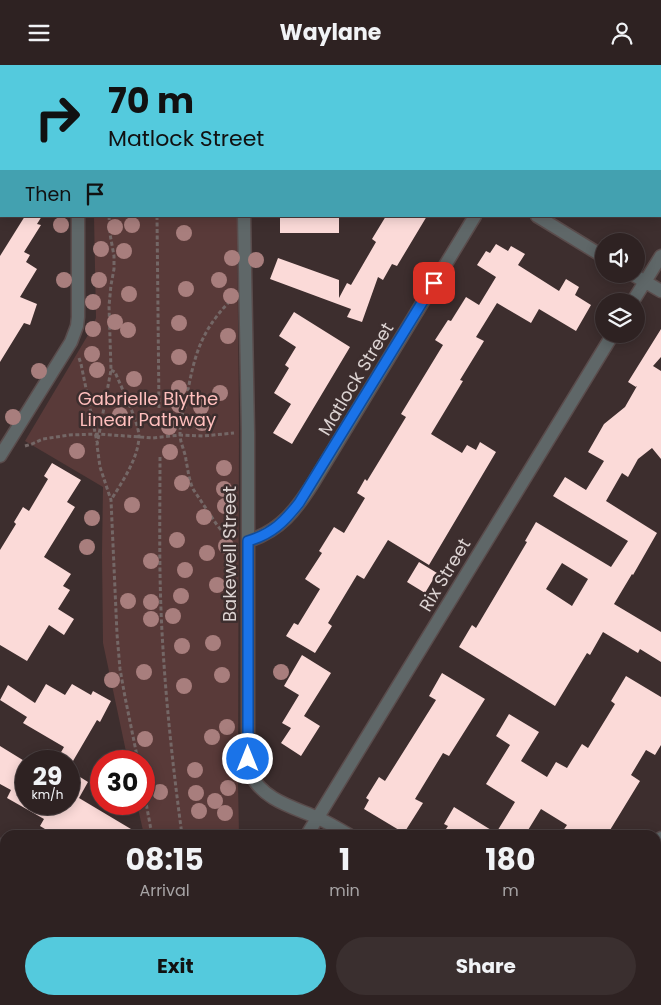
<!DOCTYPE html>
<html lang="en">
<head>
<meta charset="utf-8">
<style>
	body { margin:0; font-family:Poppins,sans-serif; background:#3a2f2f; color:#f1f3f6; height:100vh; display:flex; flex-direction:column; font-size:19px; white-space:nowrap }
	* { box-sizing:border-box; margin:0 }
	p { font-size:16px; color:#a7a4a5 }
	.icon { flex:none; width:28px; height:28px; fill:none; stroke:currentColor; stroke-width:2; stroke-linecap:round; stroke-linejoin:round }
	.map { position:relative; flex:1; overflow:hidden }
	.details { position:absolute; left:0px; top:765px; width:661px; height:175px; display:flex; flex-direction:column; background:#2e2222; border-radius:15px 15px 0 0; box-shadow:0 2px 12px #0003,0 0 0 1px #493f40 }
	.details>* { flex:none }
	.guide { position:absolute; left:0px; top:0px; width:661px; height:152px; box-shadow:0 2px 12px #0003,0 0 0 1px #493f40; background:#54cadd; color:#111; overflow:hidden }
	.buttons { position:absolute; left:595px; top:168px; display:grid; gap:10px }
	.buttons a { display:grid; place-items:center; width:50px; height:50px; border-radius:50%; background:#2e2222; box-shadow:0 2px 12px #0003,0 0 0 1px #493f40; font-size:25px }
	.speed { position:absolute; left:15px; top:685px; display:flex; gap:10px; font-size:25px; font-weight:700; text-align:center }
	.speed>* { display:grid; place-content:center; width:65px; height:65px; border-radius:50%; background:#2e2222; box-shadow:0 2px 12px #0003,0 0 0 1px #493f40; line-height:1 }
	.speed small { font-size:12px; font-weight:400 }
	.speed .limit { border:8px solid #d22; background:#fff; color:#111 }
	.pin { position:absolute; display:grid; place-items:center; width:42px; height:42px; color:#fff; margin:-21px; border-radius:10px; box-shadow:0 2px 8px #0006 }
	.me { position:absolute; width:55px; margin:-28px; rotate:0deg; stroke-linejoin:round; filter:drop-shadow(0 0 4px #0008) }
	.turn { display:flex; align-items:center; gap:18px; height:105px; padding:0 25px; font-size:22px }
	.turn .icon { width:65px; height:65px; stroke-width:2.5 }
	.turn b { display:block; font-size:35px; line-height:42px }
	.then { display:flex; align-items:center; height:48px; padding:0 25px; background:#0003; gap:10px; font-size:19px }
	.eta { display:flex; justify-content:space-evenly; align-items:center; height:85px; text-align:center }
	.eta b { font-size:30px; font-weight:700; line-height:35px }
	.button { display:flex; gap:10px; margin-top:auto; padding:10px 25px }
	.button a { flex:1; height:58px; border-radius:30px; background:#54cadd; color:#111; font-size:20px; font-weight:700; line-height:58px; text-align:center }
	.button a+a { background:#3a2f2f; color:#f1f3f6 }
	header { display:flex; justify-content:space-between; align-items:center; height:65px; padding:0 25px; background:#2e2222; font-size:22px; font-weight:700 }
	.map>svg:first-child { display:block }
	.built { fill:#4b3535 }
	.green { fill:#593a39 }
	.building { fill:#fbdad8; fill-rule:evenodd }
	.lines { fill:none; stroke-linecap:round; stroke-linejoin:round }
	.minor-casing { stroke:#5a4c4c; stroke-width:15 }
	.path { stroke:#746766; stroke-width:3; stroke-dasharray:4 2.5; stroke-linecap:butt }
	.minor { stroke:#5f6768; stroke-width:12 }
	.tree { fill:#a87e7d }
	.route-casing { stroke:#114b97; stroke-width:12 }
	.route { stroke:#1a73e8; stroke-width:9 }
	.labels { text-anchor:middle; stroke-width:5; stroke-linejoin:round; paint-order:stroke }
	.street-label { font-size:18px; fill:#dcd3d2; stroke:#3d2e2e }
	.park-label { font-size:18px; fill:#ffbfbd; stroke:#3d2e2e }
</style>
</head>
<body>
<header><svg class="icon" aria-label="menu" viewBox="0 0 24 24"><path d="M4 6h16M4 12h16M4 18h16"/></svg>Waylane<svg class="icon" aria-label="person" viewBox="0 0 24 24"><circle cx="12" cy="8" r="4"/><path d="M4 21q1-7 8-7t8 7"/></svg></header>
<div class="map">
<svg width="661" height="940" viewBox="0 0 661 940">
	<rect width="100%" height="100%" fill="#3d2e2e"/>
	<path class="built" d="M239,935h135l-3,5h-131z"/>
	<path class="green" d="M91,0h120v1h-120z
		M94,151h143l2,207 -1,361 1,51h-95l-7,-31h7v-43h-16l-25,-118 -1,-89 1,-67 -78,-46 63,-106 8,-17z
		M179,935h60l1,5h-61z"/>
	<path class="building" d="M25,151h17l-5,8 4,1 -17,27 6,3 -4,7 11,7 -17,28 17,7 -7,21 -6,-2 -24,39v-106z
		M280,151h59v17h-59z
		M386,151h41l-30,50 -5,-2 -9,16 -5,-3 -16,45 -15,-5 4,-8 -81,-30 8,-21 61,22v18l8,-15 4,2 25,-43 -4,-3z
		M496,179l12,7 3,-5 14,8 -7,11 41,26 7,-12 13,8 -4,8 16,10 -15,26 -37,-22 -8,14 -34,-20 -21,34 8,4 -24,39 3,1 -32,53 31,19 5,-8 9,5 4,-8 16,10 -67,113 -41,-25 -24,39 -7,-4 -29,48 4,3 -17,27 -29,-17 8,-13 4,2 22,-36 -15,-10 17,-26 -3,-2 15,-24 10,6 21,-35 -8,-5 8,-14 2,2 39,-64 -5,-3 42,-69 -8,-5 13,-20 3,1 15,-24 13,8 17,-28 -19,-12 9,-14 4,2z
		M294,247l56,35 -58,97 -19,-11 18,-29 -17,-11 15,-25 -4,-3 11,-18 -17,-11z
		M661,264v28l-8,9 8,5v88l-9,-11 -14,11 -10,18 -6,-4 -16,28 51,32 -24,42 -1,-1 -18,30 47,28v30l-21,-13 -2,4 -35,-21 -13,23 -3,-2 -32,53 -96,-59 13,-22 4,3 51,-86 -2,-1 11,-19 75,45 17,-26 -75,-45 12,-19 21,13 18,-29 -16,-9 16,-28 21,-17 12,-21 -1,1 -8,-5zM562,498l26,16 -16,27 -26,-17z
		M52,398l29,17 -14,22 8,5 -31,50 27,17 -8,12 7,4 -12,19 16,10 -10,16 -15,-10 -22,36 -27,-16v-95l16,-26 -2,-2 9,-15 6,4 19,-32 -4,-3z
		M419,497l18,11 -12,20 -18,-11z
		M302,590l29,18 -27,43 16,10 -19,30 -20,-13 10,-15 -9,-5 17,-28 -15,-9z
		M442,608l43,26 -36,57 -6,-3 -28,46 8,4 -19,30 -40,-24 5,-9 -3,-2 13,-21 6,4 51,-81 -7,-4z
		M626,611l35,21v48l-6,10 -9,-5 -15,25 9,6 -33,54h-47l7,-10 -26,-16 -16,26h-83l6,-9 -4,-2 10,-17 42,26 19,-31 -29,-18 24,-39 -14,-9 13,-22 30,18 -18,29 26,16 9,-15 11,6 15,-24 6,4 27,-44 -4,-3z
		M46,619l19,11 7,-11 19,11 2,-4 18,10 -11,21 -3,-2 -24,41h-17l8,-14 -41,-24 4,-6 -27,-17 8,-15 27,18z
		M0,681l26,16v42h43v-34l19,12 -9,16 62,37h-86l-15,-9 4,-7 -37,-21 4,-8 -11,-6z"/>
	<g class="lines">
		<g class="minor-casing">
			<path id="minor" d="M78,1v-1
				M245,1v-1
				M567,1v-1
				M244,151l4,216v327c1,5 1,11 3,15 11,26 45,34 67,44 11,5 21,11 31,17
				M537,151l67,41
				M632,209l29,17
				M633,236l28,-45
				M0,391l71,-114 6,-16 1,-9v-101
				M248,476c32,-10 48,-31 65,-58l162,-267
				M307,770l306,-501
				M0,780l5,2
				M656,781l5,-8
				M619,935l8,5
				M559,940l3,-5"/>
		</g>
		<path class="path" d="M106,0v1
			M153,0v1
			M109,151l1,18 4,22v13l-3,16 -2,21 2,64 -14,75 3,22 11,33 6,134 3,35 5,28 13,64
			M157,151l2,192
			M230,236c-31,32 -36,57 -44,99 -3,11 -6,23 -6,34 0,9 5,17 6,26 2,10 3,20 7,29l24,36 15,18
			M79,293l2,6 16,78
			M111,305l4,2c6,15 24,50 24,65 -1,22 -17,45 -28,63
			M25,381l7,-2 11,-5 26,-4 30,-1 54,4 27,-3 23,1 31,-3
			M160,392c0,51 -1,102 1,153 3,75 11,151 21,225
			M144,727l8,43
			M188,935l1,5
			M192,935l4,5"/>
		<use href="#minor" class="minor"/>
	</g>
	<g class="tree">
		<circle cx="61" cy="160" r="8"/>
		<circle cx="132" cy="160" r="8"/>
		<circle cx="115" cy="162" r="8"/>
		<circle cx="184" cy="168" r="8"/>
		<circle cx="101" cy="184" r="8"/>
		<circle cx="124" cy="186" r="8"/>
		<circle cx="232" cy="193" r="8"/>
		<circle cx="256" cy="195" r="8"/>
		<circle cx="64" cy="215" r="8"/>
		<circle cx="99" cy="215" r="8"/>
		<circle cx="219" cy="215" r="8"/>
		<circle cx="186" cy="224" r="8"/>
		<circle cx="129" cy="229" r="8"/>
		<circle cx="231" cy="231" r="8"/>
		<circle cx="93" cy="237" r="8"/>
		<circle cx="115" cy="257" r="8"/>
		<circle cx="179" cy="258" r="8"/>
		<circle cx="93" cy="264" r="8"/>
		<circle cx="128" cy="265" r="8"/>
		<circle cx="228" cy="271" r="8"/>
		<circle cx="92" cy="289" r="8"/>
		<circle cx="179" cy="292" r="8"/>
		<circle cx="97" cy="305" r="8"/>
		<circle cx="39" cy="306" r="8"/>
		<circle cx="134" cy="314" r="8"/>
		<circle cx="179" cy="323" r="8"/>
		<circle cx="220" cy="328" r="8"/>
		<circle cx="179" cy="340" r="8"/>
		<circle cx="201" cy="342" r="8"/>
		<circle cx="120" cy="350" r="8"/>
		<circle cx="13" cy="352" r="8"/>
		<circle cx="202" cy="358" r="8"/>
		<circle cx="169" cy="362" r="8"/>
		<circle cx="77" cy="386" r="8"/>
		<circle cx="170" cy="387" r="8"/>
		<circle cx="224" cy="403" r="8"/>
		<circle cx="182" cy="418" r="8"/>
		<circle cx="224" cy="424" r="8"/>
		<circle cx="132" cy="440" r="8"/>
		<circle cx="225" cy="441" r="8"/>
		<circle cx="204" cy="452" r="8"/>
		<circle cx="92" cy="453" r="8"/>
		<circle cx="177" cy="475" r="8"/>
		<circle cx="226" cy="481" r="8"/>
		<circle cx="87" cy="482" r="8"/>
		<circle cx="207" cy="488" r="8"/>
		<circle cx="151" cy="496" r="8"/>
		<circle cx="185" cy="505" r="8"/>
		<circle cx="217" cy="520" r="8"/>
		<circle cx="181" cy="531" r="8"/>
		<circle cx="128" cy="536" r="8"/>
		<circle cx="151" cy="537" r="8"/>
		<circle cx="173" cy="551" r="8"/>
		<circle cx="151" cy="554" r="8"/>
		<circle cx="213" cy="578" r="8"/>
		<circle cx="182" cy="581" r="8"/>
		<circle cx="144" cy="607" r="8"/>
		<circle cx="281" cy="607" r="8"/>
		<circle cx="222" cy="610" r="8"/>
		<circle cx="112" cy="615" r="8"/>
		<circle cx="184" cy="621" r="8"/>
		<circle cx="227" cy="662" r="8"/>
		<circle cx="212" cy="672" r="8"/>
		<circle cx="145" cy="674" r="8"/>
		<circle cx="195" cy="705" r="8"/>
		<circle cx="228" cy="723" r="8"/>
		<circle cx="160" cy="727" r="8"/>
		<circle cx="196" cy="728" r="8"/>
		<circle cx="215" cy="736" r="8"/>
		<circle cx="199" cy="746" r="8"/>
		<circle cx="225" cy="748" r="8"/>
	</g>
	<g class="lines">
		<g class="route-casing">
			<path id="route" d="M248,694v-218c24,-7 36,-19 51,-38l135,-220"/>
		</g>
		<use href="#route" class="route"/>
	</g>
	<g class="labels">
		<g class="street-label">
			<text transform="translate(356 314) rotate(-59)" y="6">Matlock Street</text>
			<text transform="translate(230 489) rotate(-90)" y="6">Bakewell Street</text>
			<text transform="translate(445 510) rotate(-59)" y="6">Rix Street</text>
		</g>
		<g class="park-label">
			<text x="148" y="340">Gabrielle Blythe<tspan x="148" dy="21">Linear Pathway</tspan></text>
		</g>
	</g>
</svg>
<div class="buttons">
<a><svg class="icon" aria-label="sound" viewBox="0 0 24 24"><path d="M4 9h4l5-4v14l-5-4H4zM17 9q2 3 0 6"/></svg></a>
<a><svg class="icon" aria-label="layers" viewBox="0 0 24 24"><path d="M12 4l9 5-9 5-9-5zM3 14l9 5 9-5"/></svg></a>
</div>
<div class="speed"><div>29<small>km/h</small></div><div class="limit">30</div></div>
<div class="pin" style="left:434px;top:218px;background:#d93025"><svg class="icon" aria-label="arrive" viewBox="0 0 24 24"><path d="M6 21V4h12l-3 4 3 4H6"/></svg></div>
<svg class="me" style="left:248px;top:694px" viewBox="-20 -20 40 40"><circle r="17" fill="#1a73e8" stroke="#fff" stroke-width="3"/><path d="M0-11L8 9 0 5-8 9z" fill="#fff"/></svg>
<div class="guide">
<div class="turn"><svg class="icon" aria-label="right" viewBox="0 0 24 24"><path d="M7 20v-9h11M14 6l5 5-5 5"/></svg><div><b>70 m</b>Matlock Street</div></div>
<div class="then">Then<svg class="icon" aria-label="arrive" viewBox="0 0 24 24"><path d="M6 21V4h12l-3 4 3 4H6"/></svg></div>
</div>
<section class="details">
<div class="eta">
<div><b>08:15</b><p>Arrival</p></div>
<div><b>1</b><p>min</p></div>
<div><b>180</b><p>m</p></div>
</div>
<div class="button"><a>Exit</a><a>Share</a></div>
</section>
</div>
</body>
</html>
